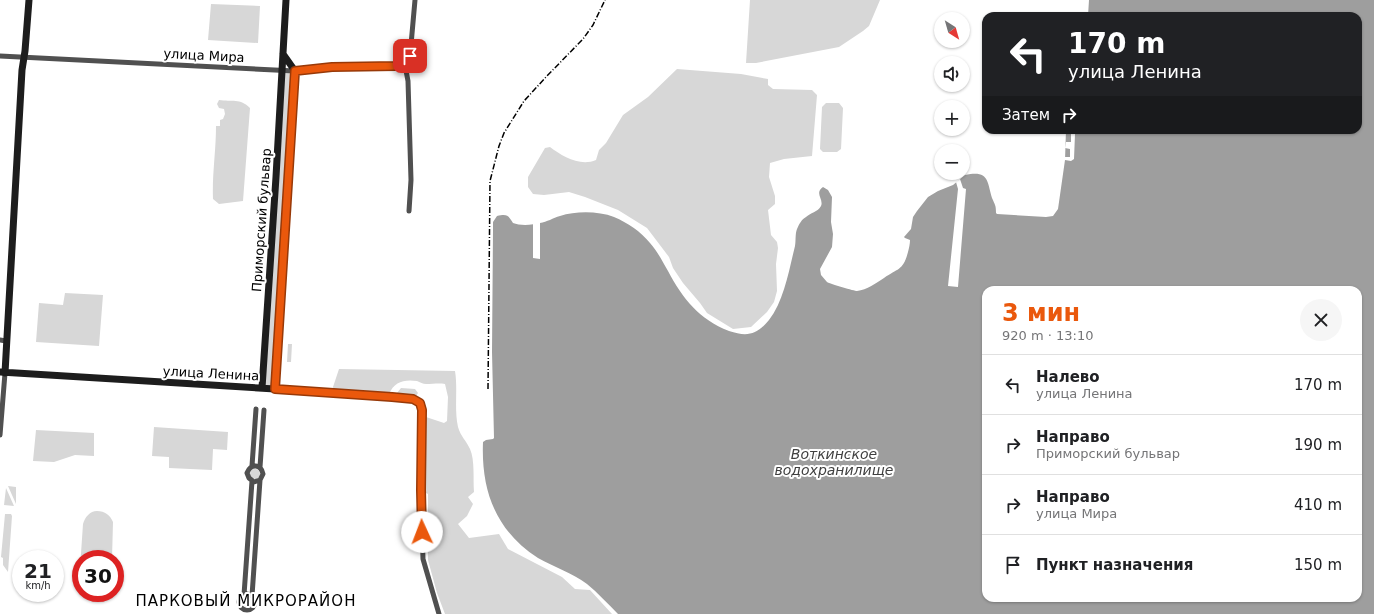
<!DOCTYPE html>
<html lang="ru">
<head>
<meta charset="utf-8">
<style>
	body { margin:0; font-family:"DejaVu Sans",sans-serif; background:#f6f6f6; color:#202124; height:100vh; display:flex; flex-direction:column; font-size:15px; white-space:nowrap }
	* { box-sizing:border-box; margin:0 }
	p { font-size:13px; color:#757577 }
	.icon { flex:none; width:22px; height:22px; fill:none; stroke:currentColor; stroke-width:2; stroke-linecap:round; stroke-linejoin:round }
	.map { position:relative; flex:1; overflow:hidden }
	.side { position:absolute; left:982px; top:286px; width:380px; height:316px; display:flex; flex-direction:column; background:#fff; border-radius:12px; box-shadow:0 1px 3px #0004 }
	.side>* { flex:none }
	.hud { position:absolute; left:982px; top:12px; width:380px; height:122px; border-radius:12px; box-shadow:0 1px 3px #0004; background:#202124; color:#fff; overflow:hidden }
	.needle { width:26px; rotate:143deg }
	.tools { position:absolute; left:934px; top:12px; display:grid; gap:8px }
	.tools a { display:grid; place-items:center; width:36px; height:36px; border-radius:50%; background:#fff; box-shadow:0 1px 3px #0004; font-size:20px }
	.speed { position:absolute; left:12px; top:550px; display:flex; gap:8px; font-size:20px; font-weight:700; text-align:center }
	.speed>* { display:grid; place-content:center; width:52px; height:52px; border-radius:50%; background:#fff; box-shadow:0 1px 3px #0004; line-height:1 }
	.speed small { font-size:10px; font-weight:400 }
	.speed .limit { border:6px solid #d22; background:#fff; color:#111 }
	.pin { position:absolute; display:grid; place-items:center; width:34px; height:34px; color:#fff; margin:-17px; border-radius:8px; box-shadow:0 2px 6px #0006 }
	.me { position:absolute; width:44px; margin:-22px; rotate:358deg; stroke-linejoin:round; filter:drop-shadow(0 0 3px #0008) }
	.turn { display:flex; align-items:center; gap:14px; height:84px; padding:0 20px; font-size:18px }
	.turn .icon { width:52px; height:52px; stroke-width:2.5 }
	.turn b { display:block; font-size:28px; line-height:34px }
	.then { display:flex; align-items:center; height:38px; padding:0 20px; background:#0003; gap:8px; font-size:15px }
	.round { display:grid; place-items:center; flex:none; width:42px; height:42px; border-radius:21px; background:#f6f6f6 }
	.summary { display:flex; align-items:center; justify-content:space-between; height:68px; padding:0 20px }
	h1 { font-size:24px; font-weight:700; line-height:30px; color:#ea580c }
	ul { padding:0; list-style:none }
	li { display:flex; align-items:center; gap:12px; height:60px; padding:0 20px; border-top:1px solid #e0e0e0 }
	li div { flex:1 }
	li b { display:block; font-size:15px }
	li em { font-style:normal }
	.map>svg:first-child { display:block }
	.green { fill:#d7d7d7 }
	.water { fill:#9e9e9e; fill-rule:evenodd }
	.pier { fill:#fff }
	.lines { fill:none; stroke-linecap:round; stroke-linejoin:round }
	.street { stroke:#505050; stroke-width:5 }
	.secondary { stroke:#1d1d1d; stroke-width:7 }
	.rail { stroke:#000; stroke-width:1.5; stroke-dasharray:6 2 1 2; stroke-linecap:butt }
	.route-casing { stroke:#983908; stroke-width:10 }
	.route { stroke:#ea580c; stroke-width:7 }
	.labels { text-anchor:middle; stroke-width:4; stroke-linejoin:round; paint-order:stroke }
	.street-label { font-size:13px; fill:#000; stroke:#fff }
	.water-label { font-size:14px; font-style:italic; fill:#3f3f3f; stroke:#fff }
	.quarter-label { font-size:15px; letter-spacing:1px; fill:#000; stroke:#fff }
</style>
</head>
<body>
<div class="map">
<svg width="1374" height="614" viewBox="0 0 1374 614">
	<rect width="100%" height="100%" fill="#fff"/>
	<path class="green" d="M750,0h130l-11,26 -6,5 -24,16 -83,16h-10z
		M211,4l49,2 -2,37 -50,-3z
		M677,69l64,5 27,5v6l5,4 39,1 5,5 -5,61 -28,3 -14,4 -1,14 6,19v8l-7,6 3,25 6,7 1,6 -2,16 1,27 -3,11 -7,10 -16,15 -18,2 -26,-16 -7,-10 -17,-20 -10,-15 -4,-11 -22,-29 -29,-18 -33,-13 -16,-5 -25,3 -11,-1 -5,-7v-10l17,-29 5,-1c12,9 30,20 46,13l3,-10 7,-7 17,-28 25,-18z
		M282,71h13l-20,318 -13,-1z
		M219,100c13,2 21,-2 31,8l-7,93 -24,3 -6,-5c-1,-24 3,-48 3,-73h4v-6l3,-1 2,-5 -1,-5 -5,-1 -2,-4z
		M826,103h13l4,5 -2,41 -4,3h-14l-3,-3 2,-42z
		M65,293l38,2 -4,51 -63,-4 3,-39 24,2z
		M288,344h4l-1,18h-4z
		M339,369l116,2c3,18 -1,38 3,56 3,10 8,13 12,22 5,11 3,30 4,43l-6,5 5,7 -6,12 -9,8 11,14 30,-4 9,15 54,28 13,12 15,1 22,24h-167l-8,-21 -9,-33v-66l-4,-2 -1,-76 21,7 3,-2 1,-24 -3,-13c-6,-1 -12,0 -19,0 -3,0 -6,-2 -9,-3 -13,-2 -23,1 -28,13l-55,-4 -1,-3z
		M401,388l14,1 3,4 -2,3h-16l-3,-3z
		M154,427l74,5 -1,18 -14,-1 -1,21 -43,-2v-11l-17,-1z
		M36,430l58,3v23l-19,-1 -21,7 -21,-1z
		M250 474a5 5 0 1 1 10 0a5 5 0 1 1-10 0Z
		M8,486l8,1v17z
		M6,488l8,18 -10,-1z
		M97,511c8,0 13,4 16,11l-1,37h-31v12l-1,-3 3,-44c2,-7 7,-13 14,-13z
		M5,514h6l1,2 -4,56 -5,-7v-7l-2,-1z
		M242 602a5 5 0 1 1 10 0a5 5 0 1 1-10 0Z"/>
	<path class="water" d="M1089,0h285v614h-756c-10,-10 -20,-21 -31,-30 -15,-11 -33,-17 -49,-26 -42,-27 -57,-67 -55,-116l3,-2 7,-1 1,-1 -2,-86 1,-121v-9l4,-6c10,-2 11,-1 16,7 7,3 20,2 27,0 7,-1 13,-5 20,-7 16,-5 38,-5 54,1 14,6 26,14 36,26 8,9 12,18 18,28 15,28 31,48 61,60 18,6 28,4 40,-11 15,-19 20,-50 26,-74 1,-5 0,-12 2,-17 2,-5 5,-10 9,-12 4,-4 12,-5 15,-11 3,-7 -7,-13 2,-19l5,3 4,7 -1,25 2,12 -1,13 -12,22 1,6 6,7c3,2 28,9 30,9 10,-1 19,-8 27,-13 14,-10 19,-7 24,-26 1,-4 2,-8 2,-12l-5,-2 -1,-1 7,-8 2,-12 4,-6 11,-14 10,-6 15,-6 12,-10c24,-5 22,6 27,23 3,7 4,7 4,15l1,1 49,3 7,-1 5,-7 7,-49 1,-30h292v-114h-270zM986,290h372v308h-372z"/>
	<path class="pier" d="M1066,130h7l2,4 -1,25 -3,2 -6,-1v-3h5v-8l-5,-1 1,-6h5v-8l-5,-2z
		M960,179l3,9 3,1 -8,98 -10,-1 10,-97 -2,-7z
		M533,223h7v36l-7,-1z"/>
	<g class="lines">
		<path class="street" d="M0,56l295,15 37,-4 64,-1 14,-10 5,-56
			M404,60l4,21 3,99 -2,31
			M0,340l6,1
			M275,389l117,8 21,2 7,4 2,7 -1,80 2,69 16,55
			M0,435l5,-62
			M252,466l4,-57
			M260,467l4,-57
			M239 602a8 8 0 1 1 16 0a8 8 0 1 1-16 0Z
			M244,595l8,-114
			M252,596l8,-116 3,-6c-2,-10 -12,-11 -16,-1l2,5 5,4 6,-2"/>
		<path class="secondary" d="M0,372l275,17 20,-318 -12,-17
			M5,373l17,-303 3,-19 4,-51
			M262,388l14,-211 10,-177"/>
		<path class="rail" d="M488,389l2,-208 9,-35 5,-13 20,-32 22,-24 37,-38 10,-14 12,-25"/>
	</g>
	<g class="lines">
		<g class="route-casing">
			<path id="route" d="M410,56l-14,10 -64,1 -37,4 -20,318 117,8 21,2 7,4 2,7 -1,80 1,42"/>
		</g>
		<use href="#route" class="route"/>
	</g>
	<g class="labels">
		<g class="street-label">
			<text transform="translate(204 55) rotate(3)" y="5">улица Мира</text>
			<text transform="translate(261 220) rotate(-86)" y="5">Приморский бульвар</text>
			<text transform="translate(211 373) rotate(3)" y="5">улица Ленина</text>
		</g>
		<g class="water-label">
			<text x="834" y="459">Воткинское<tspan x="834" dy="16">водохранилище</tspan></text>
		</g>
		<g class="quarter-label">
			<text x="246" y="606">ПАРКОВЫЙ МИКРОРАЙОН</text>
		</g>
	</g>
</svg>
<div class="tools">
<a><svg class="needle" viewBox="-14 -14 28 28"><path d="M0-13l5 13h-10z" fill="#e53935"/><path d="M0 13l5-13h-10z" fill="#757577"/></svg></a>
<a><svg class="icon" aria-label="sound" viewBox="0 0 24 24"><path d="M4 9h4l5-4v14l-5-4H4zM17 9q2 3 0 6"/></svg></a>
<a>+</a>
<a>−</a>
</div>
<div class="speed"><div>21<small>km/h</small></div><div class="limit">30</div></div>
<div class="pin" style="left:410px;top:56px;background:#d93025"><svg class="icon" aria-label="arrive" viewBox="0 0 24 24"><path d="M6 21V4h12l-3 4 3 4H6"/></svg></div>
<svg class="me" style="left:422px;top:532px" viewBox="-20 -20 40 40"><circle r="19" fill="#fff"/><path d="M0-13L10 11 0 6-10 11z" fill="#ea580c"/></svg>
<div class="hud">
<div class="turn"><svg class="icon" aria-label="left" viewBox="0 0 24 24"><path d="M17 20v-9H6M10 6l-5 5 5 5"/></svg><div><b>170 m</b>улица Ленина</div></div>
<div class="then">Затем<svg class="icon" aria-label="right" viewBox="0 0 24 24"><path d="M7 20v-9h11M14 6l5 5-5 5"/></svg></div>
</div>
<section class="side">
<div class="summary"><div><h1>3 мин</h1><p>920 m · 13:10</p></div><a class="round"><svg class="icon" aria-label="close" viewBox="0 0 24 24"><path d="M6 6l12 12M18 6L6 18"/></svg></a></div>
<ul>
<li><svg class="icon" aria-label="left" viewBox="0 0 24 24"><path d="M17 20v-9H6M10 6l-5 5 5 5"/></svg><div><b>Налево</b><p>улица Ленина</p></div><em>170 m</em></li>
<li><svg class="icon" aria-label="right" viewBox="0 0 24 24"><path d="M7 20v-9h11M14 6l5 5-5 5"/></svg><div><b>Направо</b><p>Приморский бульвар</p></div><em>190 m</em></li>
<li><svg class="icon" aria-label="right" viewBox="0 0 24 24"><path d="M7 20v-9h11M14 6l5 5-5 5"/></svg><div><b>Направо</b><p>улица Мира</p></div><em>410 m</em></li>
<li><svg class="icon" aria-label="arrive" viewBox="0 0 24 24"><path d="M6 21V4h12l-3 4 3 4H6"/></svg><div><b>Пункт назначения</b></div><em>150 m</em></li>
</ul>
</section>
</div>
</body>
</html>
